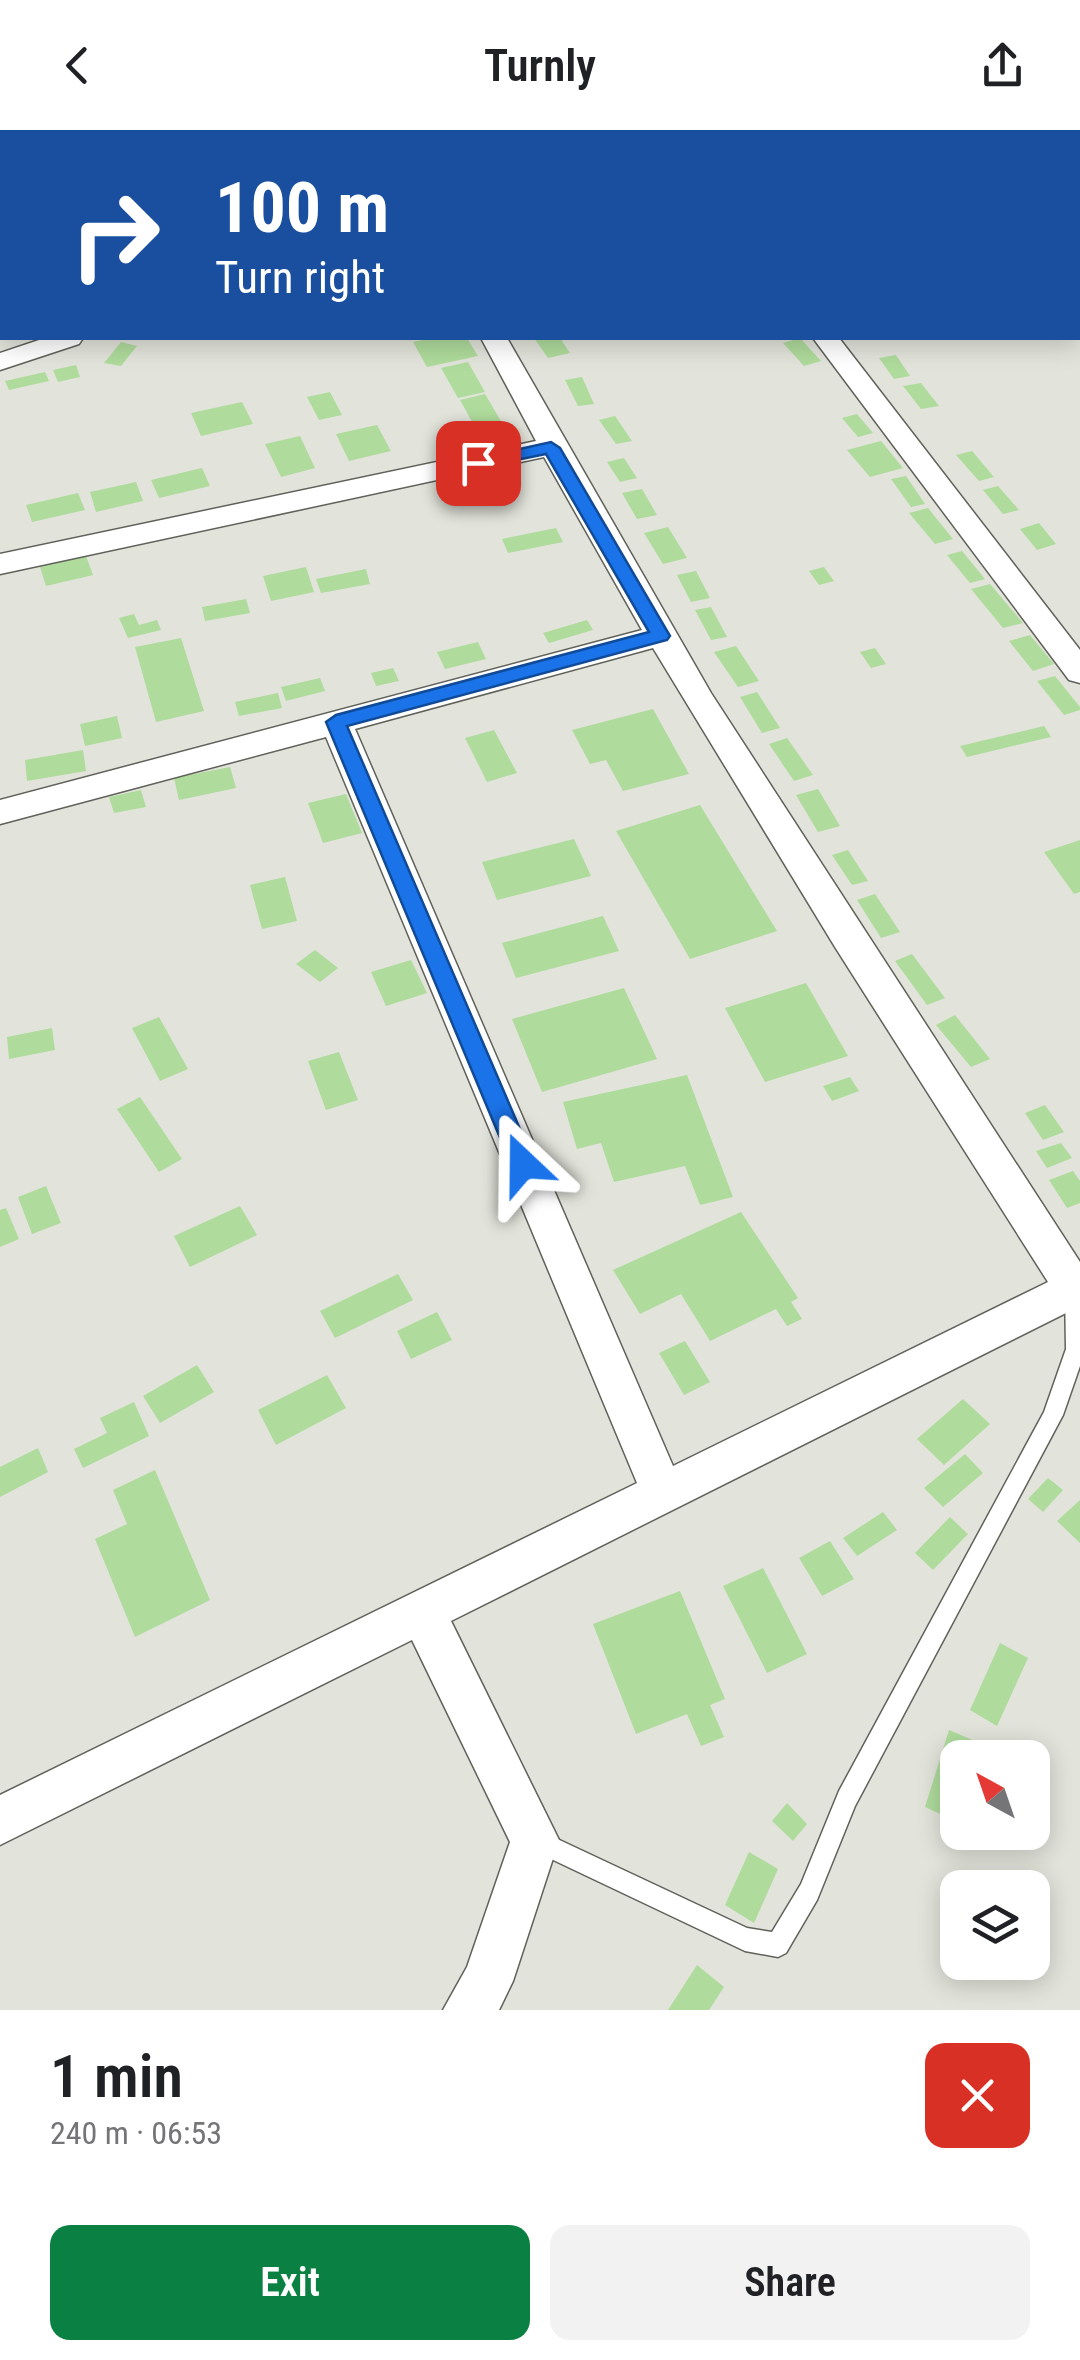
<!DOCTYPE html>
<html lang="en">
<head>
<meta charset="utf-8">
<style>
	body { margin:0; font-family:"Roboto Condensed",sans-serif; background:#f2f2f2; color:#202124; height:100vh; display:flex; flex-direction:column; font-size:38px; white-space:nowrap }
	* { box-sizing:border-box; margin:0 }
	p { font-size:32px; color:#757577 }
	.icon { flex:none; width:55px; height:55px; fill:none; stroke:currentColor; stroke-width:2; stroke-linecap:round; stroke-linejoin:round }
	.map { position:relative; height:1880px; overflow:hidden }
	.side { display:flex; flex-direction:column; background:#fff; flex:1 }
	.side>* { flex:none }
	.hud { position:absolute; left:0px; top:0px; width:1080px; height:210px; box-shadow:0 5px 25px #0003; background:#1a4fa0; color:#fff; overflow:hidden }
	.needle { width:65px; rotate:320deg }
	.tools { position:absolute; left:940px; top:1610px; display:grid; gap:20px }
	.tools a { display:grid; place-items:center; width:110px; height:110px; border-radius:20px; background:#fff; box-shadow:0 5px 25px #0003; font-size:50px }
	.pin { position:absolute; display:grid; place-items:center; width:85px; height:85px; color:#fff; margin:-42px; border-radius:20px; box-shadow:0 5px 15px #0006 }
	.me { position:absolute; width:110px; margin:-55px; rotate:337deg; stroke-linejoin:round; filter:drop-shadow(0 0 8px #0008) }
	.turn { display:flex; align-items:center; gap:35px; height:210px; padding:0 50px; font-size:45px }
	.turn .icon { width:130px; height:130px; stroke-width:2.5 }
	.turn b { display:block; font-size:70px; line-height:85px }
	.round { display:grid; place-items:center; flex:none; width:105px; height:105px; border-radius:20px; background:#f2f2f2 }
	.summary { display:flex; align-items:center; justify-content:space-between; height:170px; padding:0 50px }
	h1 { font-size:60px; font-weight:600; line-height:75px }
	.action { display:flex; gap:20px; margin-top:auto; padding:20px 50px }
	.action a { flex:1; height:115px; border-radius:20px; background:#0b8043; color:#fff; font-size:40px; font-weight:600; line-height:115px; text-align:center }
	.action a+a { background:#f2f2f2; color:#202124 }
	header { display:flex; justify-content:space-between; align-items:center; height:130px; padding:0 50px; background:#fff; font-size:45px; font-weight:600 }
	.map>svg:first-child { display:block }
	.building { fill:#afdb9c }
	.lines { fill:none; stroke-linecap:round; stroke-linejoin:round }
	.lane-casing { stroke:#60615a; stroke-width:3 }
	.street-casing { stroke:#60615a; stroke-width:3 }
	.lane { fill:#fff; fill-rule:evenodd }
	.street { fill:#fff; fill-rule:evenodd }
	.route { fill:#1a73e8; stroke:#114b97; stroke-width:2.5 }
</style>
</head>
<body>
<header><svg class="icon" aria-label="back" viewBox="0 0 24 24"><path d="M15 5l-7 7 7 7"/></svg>Turnly<svg class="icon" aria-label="share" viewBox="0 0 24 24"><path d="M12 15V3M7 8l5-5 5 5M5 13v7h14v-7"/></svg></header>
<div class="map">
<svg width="1080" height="1880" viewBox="0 0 1080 1880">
	<rect width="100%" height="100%" fill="#e2e4db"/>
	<path class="building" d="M432,208h35l11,18 -51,11 -14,-25z
		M534,208h26l10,15 -22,5z
		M800,208l21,23 -17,5 -21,-23z
		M121,212l16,4 -16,20 -17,-3z
		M896,225l14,21 -16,3 -15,-21z
		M468,232l17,30 -27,6 -17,-30z
		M76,235l4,12 -22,5 -5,-12z
		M45,242l4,9 -40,9 -4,-9z
		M582,247l12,27 -16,2 -13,-26z
		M921,253l18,23 -18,3 -18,-23z
		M330,262l12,23 -23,5 -12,-23z
		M485,264l20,34 -26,6 -19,-34z
		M242,272l11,22 -52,12 -10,-23z
		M857,284l16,19 -15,4 -16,-19z
		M615,286l17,25 -16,3 -17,-24z
		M377,295l14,26 -42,10 -13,-27z
		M300,306l15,32 -34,9 -16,-33z
		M881,311l22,27 -33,9 -23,-27z
		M972,321l22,26 -15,4 -23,-26z
		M624,328l13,20 -17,4 -13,-20z
		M202,338l8,18 -51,12 -8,-18z
		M906,346l19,28 -14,3 -20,-28z
		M136,352l7,19 -47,11 -6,-20z
		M998,356l21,24 -16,4 -20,-24z
		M642,359l15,26 -20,4 -15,-26z
		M78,363l7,17 -53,12 -6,-17z
		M928,378l25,31 -18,5 -26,-31z
		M1039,393l17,21 -19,6 -17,-21z
		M668,397l19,31 -24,6 -19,-31z
		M556,398l7,14 -55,11 -6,-14z
		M962,421l23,28 -15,4 -23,-28z
		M86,426l7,19 -47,11 -6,-19z
		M306,437l8,25 -43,9 -8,-25z
		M824,437l10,14 -15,4 -10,-14z
		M366,439l4,15 -49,9 -5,-14z
		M696,441l14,27 -19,4 -14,-27z
		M990,454l33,39 -20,5 -32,-39z
		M246,469l4,14 -45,8 -3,-14z
		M711,477l16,30 -16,3 -16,-30z
		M134,484l5,11 18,-5 4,10 -33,8 -9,-20z
		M587,490l6,10 -44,13 -6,-10z
		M1030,505l24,29 -21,7 -24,-30z
		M181,508l23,73 -48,11 -21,-75z
		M478,512l8,17 -41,10 -8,-17z
		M736,516l23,35 -21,6 -24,-35z
		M875,518l11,16 -15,4 -11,-16z
		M393,538l6,13 -23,5 -5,-13z
		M1055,546l25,31v3l-16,5 -27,-34z
		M320,548l5,13 -39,10 -5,-14z
		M757,562l23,36 -18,5 -22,-36z
		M278,563l4,15 -43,8 -4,-14z
		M653,579l36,65 -66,17 -17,-31 -16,4 -18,-34z
		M117,586l5,22 -37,8 -5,-22z
		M1044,596l7,11 -84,20 -7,-11z
		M494,600l23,43 -30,9 -22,-44z
		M787,608l26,37 -19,6 -25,-37z
		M83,620l3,21 -59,10 -2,-21z
		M230,637l6,21 -57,12 -5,-22z
		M818,659l22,37 -22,6 -22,-37z
		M141,660l5,17 -32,6 -5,-16z
		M346,664l16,39 -39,10 -15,-40z
		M700,675l77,126 -87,28 -74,-128z
		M574,709l17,37 -94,24 -15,-38z
		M1080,710v52l-6,2 -30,-42z
		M848,720l20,31 -16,4 -20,-30z
		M285,747l12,44 -35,8 -12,-44z
		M875,764l25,38 -19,6 -24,-38z
		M603,786l16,35 -103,27 -14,-35z
		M315,820l23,18 -18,14 -24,-18z
		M912,824l33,44 -18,7 -32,-44z
		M411,830l16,33 -41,13 -15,-34z
		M806,853l42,73 -83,26 -40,-74z
		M624,858l33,71 -115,33 -30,-73z
		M955,885l35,44 -19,8 -35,-42z
		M159,887l29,52 -28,12 -28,-53z
		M52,898l3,22 -46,9 -2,-22z
		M339,922l19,48 -32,10 -18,-49z
		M687,945l46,122 -33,8 -15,-39 -71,16 -13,-39 -24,6 -14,-47z
		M850,947l9,14 -27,10 -9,-15z
		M140,967l42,62 -23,13 -42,-63z
		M1045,975l19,27 -21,8 -18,-27z
		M1061,1013l11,15 -25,10 -11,-17z
		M1073,1041l7,10v22l-13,5 -18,-28z
		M46,1056l15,37 -29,11 -14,-37z
		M240,1076l17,29 -67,32 -16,-31z
		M6,1078l13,31 -19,8v-37z
		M741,1082l57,86 -7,4 11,17 -15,7 -11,-17 -66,32 -29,-47 -41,20 -27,-44z
		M398,1144l15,26 -78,38 -15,-27z
		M437,1182l15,28 -41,19 -14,-28z
		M685,1211l25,41 -26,13 -25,-42z
		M197,1235l17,27 -54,31 -17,-27z
		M327,1245l19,33 -70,37 -18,-35z
		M963,1269l27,25 -46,41 -27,-26z
		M134,1272l15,34 -66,32 -9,-19 33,-16 -7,-15z
		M38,1318l10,24 -48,25v-30z
		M965,1324l18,19 -40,34 -19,-19z
		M155,1340l55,130 -75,37 -40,-98 32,-15 -14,-34z
		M1048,1348l15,12 -20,22 -15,-13z
		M1080,1370v43l-23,-22z
		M883,1382l14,18 -40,26 -14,-18z
		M950,1387l18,17 -35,36 -18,-17z
		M830,1411l24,38 -32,17 -23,-38z
		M763,1438l44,86 -40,19 -44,-87z
		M680,1461l45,108 -15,6 14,32 -23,9 -14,-32 -51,20 -43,-110z
		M1000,1513l28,15 -31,68 -27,-16z
		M949,1600l33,14 -4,14h-20v64l-33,-15z
		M787,1673l20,21 -14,17 -21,-20z
		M749,1722l29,17 -24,54 -29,-18z
		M697,1835l27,22 -15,23h-41z"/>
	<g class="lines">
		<g class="lane-casing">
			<path id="lane" d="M1074,1150l6,2v84l-17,49 -208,391 -38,94 -31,53 -8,4 -33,-6 -217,-103 -3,-8 3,-8 8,-3 211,99 25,4 29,-48 38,-93 205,-379 22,-63 -1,-61 2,-6z"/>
		</g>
		<g class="street-casing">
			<path id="street" d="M240,0h31l2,2h-31z
				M372,0h24l2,2h-24z
				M662,0h24l1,2h-24z
				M950,0h24l2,2h-24z
				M0,52h2v14h-2z
				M1078,119l2,1v17l-2,-1z
				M45,208h38l-4,6 -79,26v-17z
				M481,208h26l204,355 369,569v44l-629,315 108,219 -46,141 -14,29h-56l24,-43 43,-125 -98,-202 -412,205v-50l637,-312 -311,-746 -326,87v-24l642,-170 -98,-173 -544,117v-20l536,-113zM653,518l182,299 213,335 -375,184 -318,-737z
				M813,208h26l241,312v33l-11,-3z"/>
		</g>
		<use href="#lane" class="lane"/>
		<use href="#street" class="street"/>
	</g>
	<path class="route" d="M551,312l9,6 110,188 -3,4 -320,86 188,438 -4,7h-17l-3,-7 -185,-442 10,-7 313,-83 -103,-178 -68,14 -9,-5 9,-5z"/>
</svg>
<div class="tools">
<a><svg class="needle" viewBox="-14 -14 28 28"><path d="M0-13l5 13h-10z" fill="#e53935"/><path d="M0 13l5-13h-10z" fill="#757577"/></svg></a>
<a><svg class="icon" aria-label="layers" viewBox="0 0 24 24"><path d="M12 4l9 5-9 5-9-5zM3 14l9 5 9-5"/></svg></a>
</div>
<div class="pin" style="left:478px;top:333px;background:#d93025"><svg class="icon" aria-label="arrive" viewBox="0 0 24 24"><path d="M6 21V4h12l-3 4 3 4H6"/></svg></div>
<svg class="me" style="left:523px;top:1034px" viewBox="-20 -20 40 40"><path d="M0-17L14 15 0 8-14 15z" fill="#1a73e8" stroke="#fff" stroke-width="4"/></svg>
<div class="hud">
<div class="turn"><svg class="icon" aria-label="right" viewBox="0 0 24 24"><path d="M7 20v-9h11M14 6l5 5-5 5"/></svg><div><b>100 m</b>Turn right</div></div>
</div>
</div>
<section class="side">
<div class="summary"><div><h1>1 min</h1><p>240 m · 06:53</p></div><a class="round" style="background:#d93025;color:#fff"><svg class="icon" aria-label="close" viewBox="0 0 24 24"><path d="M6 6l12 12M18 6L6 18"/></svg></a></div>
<div class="action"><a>Exit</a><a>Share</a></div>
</section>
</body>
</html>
